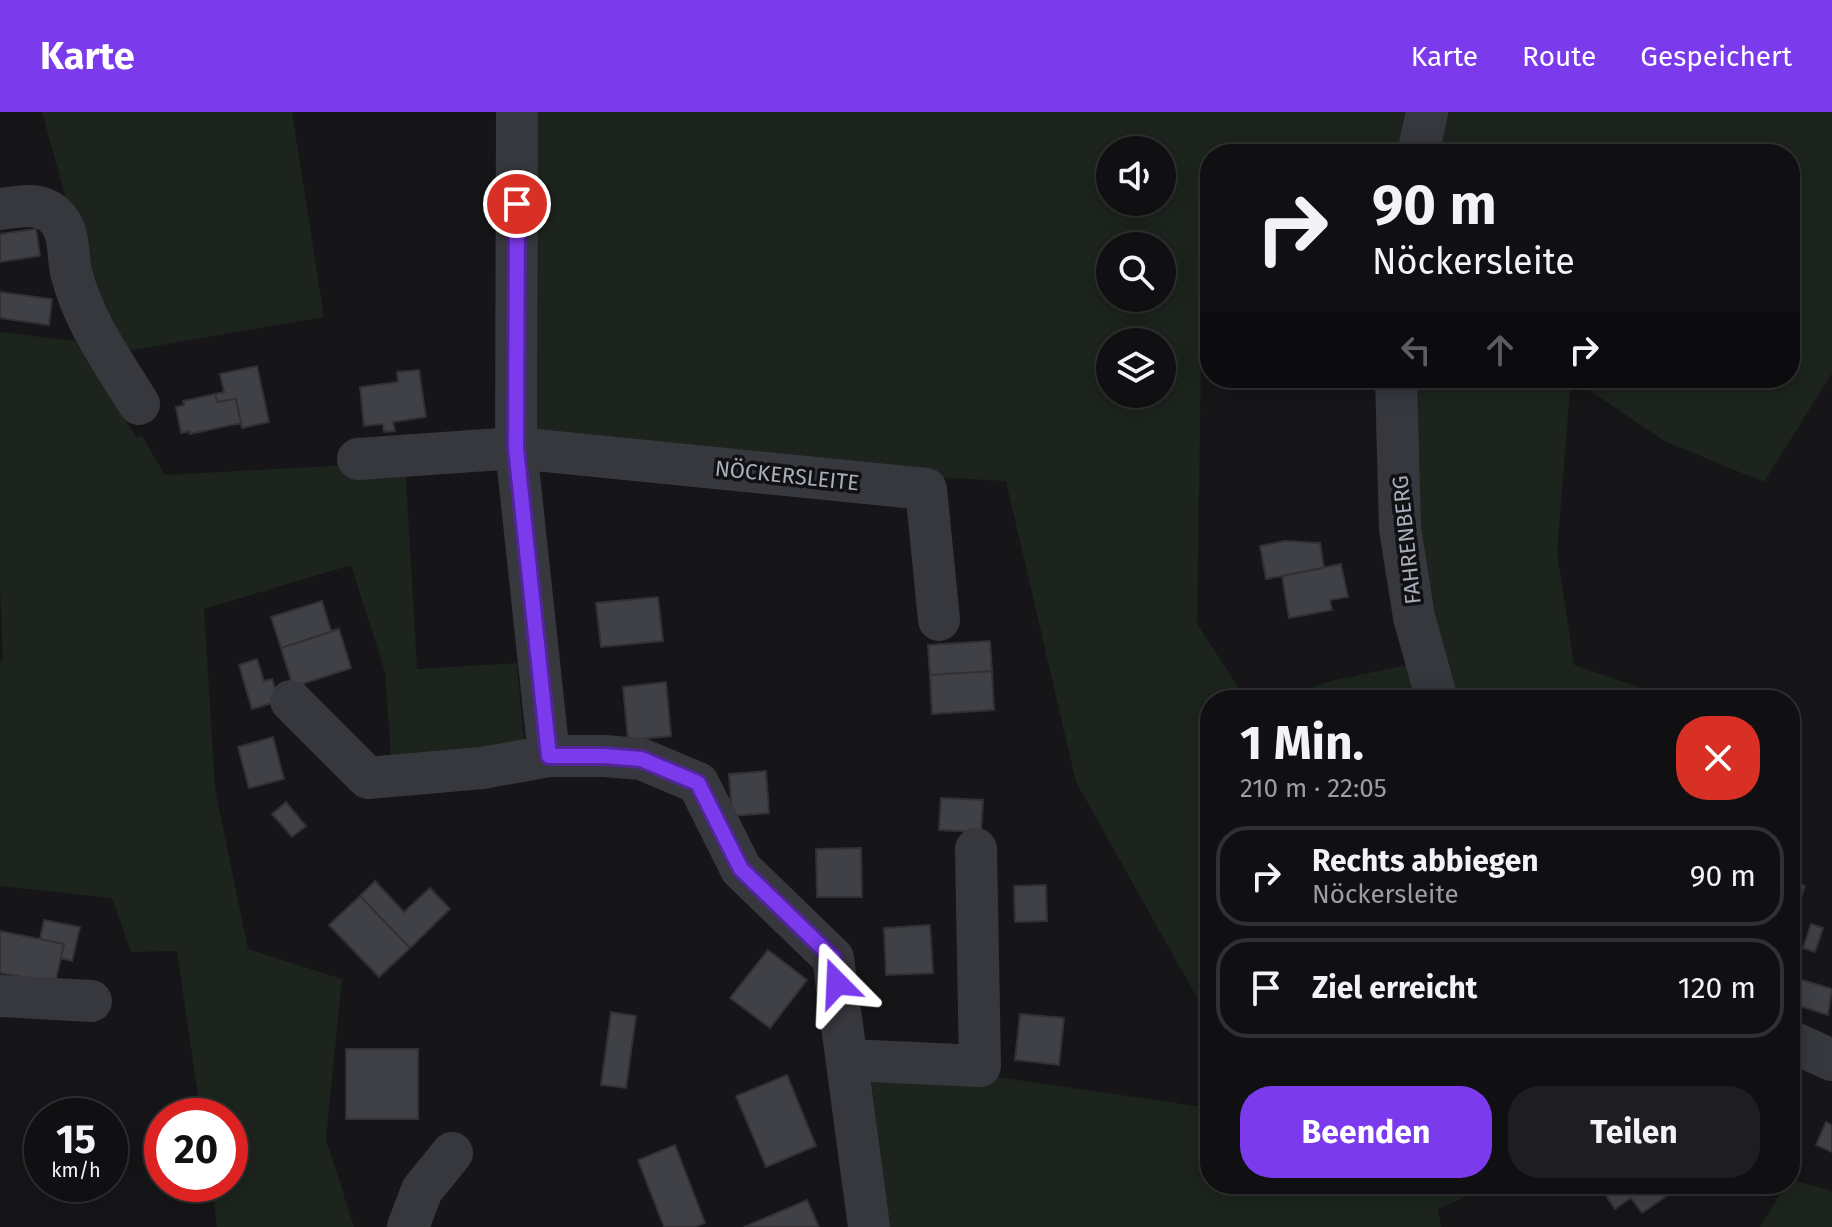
<!DOCTYPE html>
<html lang="de">
<head>
<meta charset="utf-8">
<style>
	body { margin:0; font-family:"Fira Sans",sans-serif; background:#1e1e21; color:#f1f3f6; height:100vh; display:flex; flex-direction:column; font-size:30px; white-space:nowrap }
	* { box-sizing:border-box; margin:0 }
	p { font-size:26px; color:#9c9da0 }
	.icon { flex:none; width:44px; height:44px; fill:none; stroke:currentColor; stroke-width:2; stroke-linecap:round; stroke-linejoin:round }
	.map { position:relative; flex:1; overflow:hidden }
	.panel { position:absolute; left:1200px; top:578px; width:600px; height:504px; display:flex; flex-direction:column; background:#101013; border-radius:32px; box-shadow:0 4px 20px #0003,0 0 0 2px #303033 }
	.panel>* { flex:none }
	.hud { position:absolute; left:1200px; top:32px; width:600px; height:244px; border-radius:32px; box-shadow:0 4px 20px #0003,0 0 0 2px #303033; background:#101013; color:#f1f3f6; overflow:hidden }
	.buttons { position:absolute; left:1096px; top:24px; display:grid; gap:16px }
	.buttons a { display:grid; place-items:center; width:80px; height:80px; border-radius:50%; background:#101013; box-shadow:0 4px 20px #0003,0 0 0 2px #303033; font-size:40px }
	.speed { position:absolute; left:24px; top:986px; display:flex; gap:16px; font-size:40px; font-weight:700; text-align:center }
	.speed>* { display:grid; place-content:center; width:104px; height:104px; border-radius:50%; background:#101013; box-shadow:0 4px 20px #0003,0 0 0 2px #303033; line-height:1 }
	.speed small { font-size:20px; font-weight:400 }
	.speed .limit { border:12px solid #d22; background:#fff; color:#111 }
	.pin { position:absolute; display:grid; place-items:center; width:68px; height:68px; color:#fff; margin:-34px; border:4px solid #fff; border-radius:50%; box-shadow:0 2px 8px #0007 }
	.me { position:absolute; width:88px; margin:-44px; rotate:339deg; stroke-linejoin:round; filter:drop-shadow(0 0 6px #0008) }
	.turn { display:flex; align-items:center; gap:28px; height:168px; padding:0 40px; font-size:36px }
	.turn .icon { width:104px; height:104px; stroke-width:2.5 }
	.turn b { display:block; font-size:56px; line-height:68px }
	.lanes { display:flex; align-items:center; height:76px; padding:0 40px; background:#0003; justify-content:center; gap:40px; direction:ltr }
	.lanes .off { opacity:.35 }
	.round { display:grid; place-items:center; flex:none; width:84px; height:84px; border-radius:32px; background:#1e1e21 }
	.summary { display:flex; align-items:center; justify-content:space-between; height:136px; padding:0 40px }
	h1 { font-size:48px; font-weight:700; line-height:60px }
	.button { display:flex; gap:16px; margin-top:auto; padding:16px 40px }
	.button a { flex:1; height:92px; border-radius:32px; background:#7c3aed; color:#fff; font-size:32px; font-weight:700; line-height:92px; text-align:center }
	.button a+a { background:#1e1e21; color:#f1f3f6 }
	ul { padding:0; list-style:none }
	li { display:flex; align-items:center; gap:24px; height:100px; margin:0 16px 12px; padding:0 24px; border:4px solid #303033; border-radius:32px }
	li div { flex:1 }
	li b { display:block; font-size:30px }
	li em { font-style:normal }
	header { display:flex; align-items:center; gap:48px; box-sizing:border-box; height:112px; padding:0 40px; background:#7c3aed; color:#fff }
	header strong { font-size:38px }
	nav { display:flex; gap:44px; margin-inline-start:auto; font-size:28px }
	.map>svg:first-child { display:block }
	.green { fill:#1c241d; fill-rule:evenodd }
	.building { fill:#404146; stroke:#303035; stroke-width:2 }
	.lines { fill:none; stroke-linecap:round; stroke-linejoin:round }
	.minor { stroke:#37383e; stroke-width:42 }
	.route-casing { stroke:#51269a; stroke-width:20 }
	.route { stroke:#7c3aed; stroke-width:14 }
	.labels { text-anchor:middle; stroke-width:7; stroke-linejoin:round; paint-order:stroke }
	.street-label { font-size:22px; fill:#a7adba; stroke:#111114 }
</style>
</head>
<body>
<header>
<strong>Karte</strong>
<nav><a>Karte</a><a>Route</a><a>Gespeichert</a></nav>
</header>
<div class="map">
<svg width="1832" height="1115" viewBox="0 0 1832 1115">
	<rect width="100%" height="100%" fill="#161619"/>
	<path class="green" d="M42,0h250l32,205 -203,35 -52,-142z
		M524,0h899l-10,42h-203v120l-8,20 -5,330 50,76h-37v321l-134,-239 -70,-301 -481,-25zM1110,38h52v52h-52zM1110,134h52v52h-52zM1110,230h52v52h-52z
		M1430,0h402v261l-68,109 -98,-40 -95,-64h219v-224h-370z
		M0,220l75,9 61,96 6,-1 23,39 240,-13 12,207 100,-6 8,90 -133,17 -7,-98 -34,-107 -147,44 11,180 33,160 94,30 -16,160 28,88h-137l-6,-43h19v-68h-29l-24,-165 -46,1 -19,-54 -112,-12v-226l3,-1 -3,-72z
		M1401,266h170l-14,174 17,113 86,29 -4,6h-215z
		M1422,550l11,38h-157l54,-19z
		M860,945l350,51v76h286l-58,25 3,18h-562z
		M1790,1067l42,12v36h-72l26,-43h4z"/>
	<path class="building" d="M36,117l4,27 -40,6v-28z
		M0,180l52,7 -3,26 -49,-7z
		M257,254l12,56 -27,6 -6,-29 -19,3 -2,-8 9,-2 -4,-18z
		M419,258l7,47 -33,5 2,9 -11,1 -1,-8 -19,2 -4,-39 38,-5 -1,-10z
		M215,282l2,8 19,-3 5,24 -51,11v-3l-9,2 -5,-26 8,-2 -1,-4z
		M1285,429l35,2 4,25 -58,11 -6,-33z
		M1341,452l7,33 -18,3 2,10 -43,8 -7,-42z
		M658,485l5,44 -62,6 -5,-44z
		M322,489l9,30 8,-2 -58,19 -10,-31z
		M339,517l12,39 -58,19 -12,-39z
		M990,529l2,30 -62,4 -2,-30z
		M257,547l7,22 8,-2 7,22 -27,8 -13,-44z
		M992,559l2,39 -62,4 -2,-39z
		M666,570l5,54 -43,4 -5,-53z
		M273,625l11,42 -35,9 -11,-41z
		M766,659l3,42 -37,3 -3,-42z
		M941,686l42,2 -2,32 -42,-2z
		M286,690l20,24 -14,11 -20,-23z
		M861,736l1,49h-45l-1,-48z
		M375,769l29,31 26,-24 20,21 -40,39 -50,-52z
		M1790,769l15,5 -12,36 -3,-1z
		M1046,773l1,36 -32,1 -1,-36z
		M360,784l50,52 -31,29 -50,-52z
		M44,808l36,7 -8,34 -11,-3 3,-14 -24,-5z
		M1811,812l12,4 -8,24 -12,-4z
		M930,813l3,48 -47,2 -2,-47z
		M0,819l64,13 -9,39 -55,-10z
		M768,838l39,30 -37,48 -40,-30z
		M1790,864l42,13 -4,26 -38,-12z
		M611,900l25,4 -10,72 -25,-3z
		M1020,902l44,4 -5,47 -44,-5z
		M346,937h72v70h-72z
		M787,963l29,71 -50,21 -30,-71z
		M1826,1010l6,3v27l-16,-7z
		M675,1033l30,78 -10,4h-31l-26,-67z
		M1598,1072h60l9,12 -25,17 -11,-15 -16,11z
		M807,1088l12,27h-75z"/>
	<g class="lines">
		<path class="minor" d="M517,0l-1,336 33,308h55l37,3 57,24 43,86 92,89 36,269
			M1418,42l9,-42
			M0,97c18,-2 37,-8 53,5 18,15 14,38 18,58 12,49 42,90 68,132
			M1396,266l4,151 14,88 23,83
			M358,347l158,-11 410,41 13,131
			M291,589l77,77 114,-10 67,-12
			M0,884l91,5
			M1790,929l42,19
			M848,948l132,6 -4,-217
			M408,1115l14,-37 30,-37"/>
	</g>
	<g class="lines">
		<g class="route-casing">
			<path id="route" d="M517,92l-1,244 33,308h55l37,3 57,24 43,86 92,89 4,25"/>
		</g>
		<use href="#route" class="route"/>
	</g>
	<g class="labels">
		<g class="street-label">
			<text transform="translate(787 363) rotate(6)" y="8">NÖCKERSLEITE</text>
			<text transform="translate(1406 428) rotate(-96)" y="8">FAHRENBERG</text>
		</g>
	</g>
</svg>
<div class="buttons">
<a><svg class="icon" aria-label="sound" viewBox="0 0 24 24"><path d="M4 9h4l5-4v14l-5-4H4zM17 9q2 3 0 6"/></svg></a>
<a><svg class="icon" aria-label="search" viewBox="0 0 24 24"><circle cx="10" cy="10" r="6"/><path d="M15 15l6 6"/></svg></a>
<a><svg class="icon" aria-label="layers" viewBox="0 0 24 24"><path d="M12 4l9 5-9 5-9-5zM3 14l9 5 9-5"/></svg></a>
</div>
<div class="speed"><div>15<small>km/h</small></div><div class="limit">20</div></div>
<div class="pin" style="left:517px;top:92px;background:#d93025"><svg class="icon" aria-label="arrive" viewBox="0 0 24 24"><path d="M6 21V4h12l-3 4 3 4H6"/></svg></div>
<svg class="me" style="left:837px;top:871px" viewBox="-20 -20 40 40"><path d="M0-17L14 15 0 8-14 15z" fill="#7c3aed" stroke="#fff" stroke-width="4"/></svg>
<div class="hud">
<div class="turn"><svg class="icon" aria-label="right" viewBox="0 0 24 24"><path d="M7 20v-9h11M14 6l5 5-5 5"/></svg><div><b>90 m</b>Nöckersleite</div></div>
<div class="lanes"><svg class="icon off" aria-label="left" viewBox="0 0 24 24"><path d="M17 20v-9H6M10 6l-5 5 5 5"/></svg><svg class="icon off" aria-label="ahead" viewBox="0 0 24 24"><path d="M12 20V5M6 11l6-6 6 6"/></svg><svg class="icon" aria-label="right" viewBox="0 0 24 24"><path d="M7 20v-9h11M14 6l5 5-5 5"/></svg></div>
</div>
<section class="panel">
<div class="summary"><div><h1>1 Min.</h1><p>210 m · 22:05</p></div><a class="round" style="background:#d93025;color:#fff"><svg class="icon" aria-label="close" viewBox="0 0 24 24"><path d="M6 6l12 12M18 6L6 18"/></svg></a></div>
<ul>
<li><svg class="icon" aria-label="right" viewBox="0 0 24 24"><path d="M7 20v-9h11M14 6l5 5-5 5"/></svg><div><b>Rechts abbiegen</b><p>Nöckersleite</p></div><em>90 m</em></li>
<li><svg class="icon" aria-label="arrive" viewBox="0 0 24 24"><path d="M6 21V4h12l-3 4 3 4H6"/></svg><div><b>Ziel erreicht</b></div><em>120 m</em></li>
</ul>
<div class="button"><a>Beenden</a><a>Teilen</a></div>
</section>
</div>
</body>
</html>
